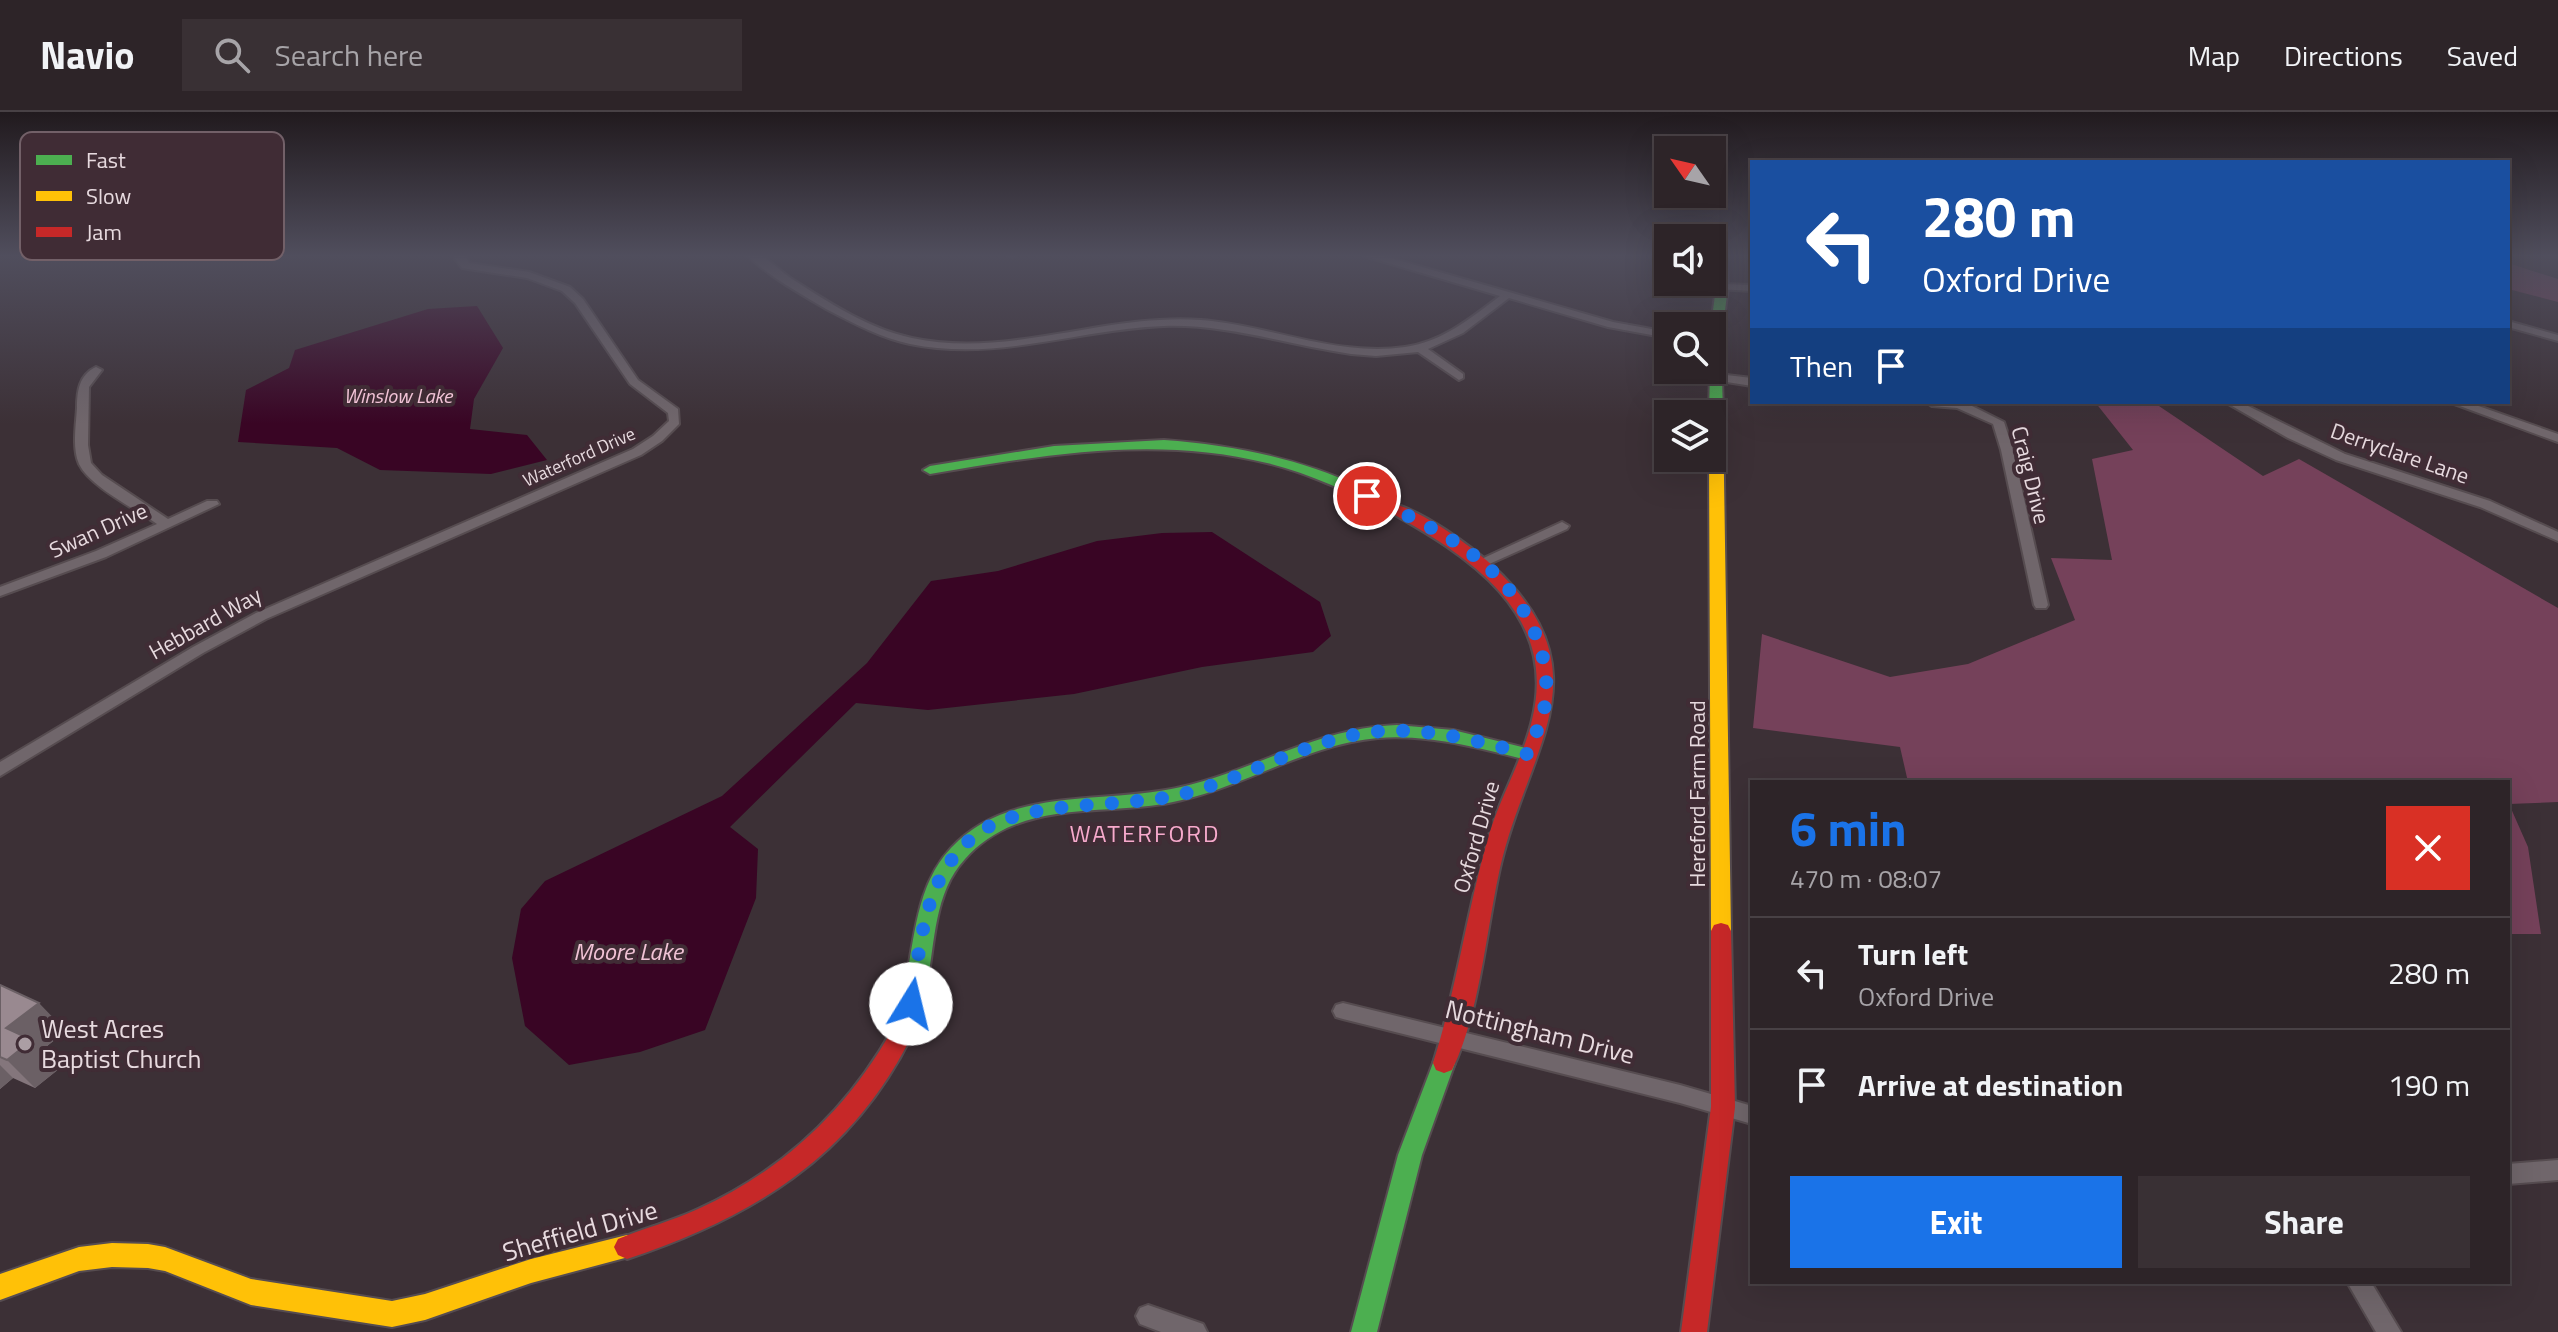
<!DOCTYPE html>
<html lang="en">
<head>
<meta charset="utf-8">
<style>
	body { margin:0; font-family:"Titillium Web",sans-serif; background:#393034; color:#f1f3f6; height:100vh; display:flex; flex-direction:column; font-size:30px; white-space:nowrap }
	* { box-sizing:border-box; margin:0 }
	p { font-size:26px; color:#a7a4a8 }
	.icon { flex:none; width:44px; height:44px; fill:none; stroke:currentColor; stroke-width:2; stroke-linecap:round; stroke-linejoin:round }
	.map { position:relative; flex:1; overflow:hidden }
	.side { position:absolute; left:1750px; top:668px; width:760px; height:504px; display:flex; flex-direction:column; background:#2d2428; border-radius:0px; box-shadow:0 8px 32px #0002,0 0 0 2px #484145 }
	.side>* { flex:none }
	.top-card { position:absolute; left:1750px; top:48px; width:760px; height:244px; border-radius:0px; box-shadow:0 8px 32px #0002,0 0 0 2px #484145; background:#1a4fa0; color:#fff; overflow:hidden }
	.needle { width:52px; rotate:304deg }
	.controls { position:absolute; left:1654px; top:24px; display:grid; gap:16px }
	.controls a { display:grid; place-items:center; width:72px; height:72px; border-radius:0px; background:#2d2428; box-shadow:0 8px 32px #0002,0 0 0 2px #484145; font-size:40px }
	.pin { position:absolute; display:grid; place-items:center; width:68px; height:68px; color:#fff; margin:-34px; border:4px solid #fff; border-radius:50%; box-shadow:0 2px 8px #0007 }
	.me { position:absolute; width:88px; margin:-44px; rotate:9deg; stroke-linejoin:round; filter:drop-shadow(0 0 6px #0008) }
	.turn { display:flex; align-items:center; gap:28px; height:168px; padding:0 40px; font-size:36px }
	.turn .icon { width:104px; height:104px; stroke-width:2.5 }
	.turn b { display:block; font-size:56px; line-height:68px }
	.then { display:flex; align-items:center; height:76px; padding:0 40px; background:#0003; gap:16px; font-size:30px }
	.round { display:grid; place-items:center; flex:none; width:84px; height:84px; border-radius:0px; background:#393034 }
	.overview { display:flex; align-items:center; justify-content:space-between; height:136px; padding:0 40px }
	h1 { font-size:48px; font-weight:700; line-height:60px; color:#1a73e8 }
	.primary-button { display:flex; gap:16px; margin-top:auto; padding:16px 40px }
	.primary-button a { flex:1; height:92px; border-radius:0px; background:#1a73e8; color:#fff; font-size:32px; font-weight:700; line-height:92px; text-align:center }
	.primary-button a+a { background:#393034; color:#f1f3f6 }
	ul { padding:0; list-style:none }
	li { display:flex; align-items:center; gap:24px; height:112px; padding:0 40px; border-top:2px solid #484145 }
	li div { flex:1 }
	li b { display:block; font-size:30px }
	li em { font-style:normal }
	header { display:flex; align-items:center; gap:48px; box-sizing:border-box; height:112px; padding:0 40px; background:#2d2428; border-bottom:2px solid #484145 }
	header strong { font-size:38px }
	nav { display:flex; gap:44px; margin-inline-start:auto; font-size:28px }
	.search { width:560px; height:72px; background:#393034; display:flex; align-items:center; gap:20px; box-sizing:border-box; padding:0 28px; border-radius:0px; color:#a7a4a8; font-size:30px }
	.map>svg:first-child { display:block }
	.green { fill:#75415a }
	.water { fill:#390524 }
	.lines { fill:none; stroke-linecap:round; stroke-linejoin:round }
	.street-casing { stroke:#564c50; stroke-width:4 }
	.fast-casing { stroke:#564c50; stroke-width:4 }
	.slow-casing { stroke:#564c50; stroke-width:4 }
	.jam-casing { stroke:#564c50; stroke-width:4 }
	.street { fill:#70666b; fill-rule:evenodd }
	.fast { fill:#4caf50; fill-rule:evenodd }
	.slow { fill:#ffc107; fill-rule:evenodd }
	.jam { fill:#c62828; fill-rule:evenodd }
	.wall { fill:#84767c }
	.shaded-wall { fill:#6b6065 }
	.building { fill:#998990; stroke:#6b6065; stroke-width:2 }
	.route { stroke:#1a73e8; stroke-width:14; stroke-dasharray:0 25.2 }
	.poi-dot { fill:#ab9ea4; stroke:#402c35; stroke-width:3 }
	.labels { text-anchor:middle; stroke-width:8; stroke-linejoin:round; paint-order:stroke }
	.far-street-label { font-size:18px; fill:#e7dadf; stroke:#402c35 }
	.far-water-label { font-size:20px; font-style:italic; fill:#f1c3d6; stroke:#402c35 }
	.street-label { font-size:22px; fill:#e7dadf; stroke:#402c35 }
	.neighbourhood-label { font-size:24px; letter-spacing:2px; fill:#f7aacc; stroke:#402c35 }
	.water-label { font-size:24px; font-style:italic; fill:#f1c3d6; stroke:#402c35 }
	.near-poi-label { font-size:26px; fill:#e7dadf; stroke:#402c35; text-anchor:start }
	.near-street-label { font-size:26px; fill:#e7dadf; stroke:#402c35 }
	.key { fill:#402c35; stroke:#726068; stroke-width:2 }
	.key-label { font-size:22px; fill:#e7dadf }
</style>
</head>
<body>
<header>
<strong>Navio</strong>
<div class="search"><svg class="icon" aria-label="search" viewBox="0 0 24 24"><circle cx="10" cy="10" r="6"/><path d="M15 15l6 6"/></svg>Search here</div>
<nav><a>Map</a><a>Directions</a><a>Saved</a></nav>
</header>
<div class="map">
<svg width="2558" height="1220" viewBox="0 0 2558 1220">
	<rect width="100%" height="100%" fill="#3c3036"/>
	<path class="green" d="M2508,151l50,16v23l-50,-13z
		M2095,290h58l110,74 36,-17 259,149v194l-49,2 19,43 13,87h-33v-152h-600l-8,-35 -147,-19 9,-94 128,43 78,-13 107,-44 -24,-62 61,2 -20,-101 41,-9z"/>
	<path class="water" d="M477,194l26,42 -29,51 -4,30 57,6 20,25 -56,14 -111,-4 -43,-22 -99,-6 8,-52 43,-22 6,-18 133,-41z
		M1212,420l108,70 11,34 -18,16 -111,15 -128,27 -146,16 -72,-7 -126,124 28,22 -2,49 -51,132 -65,22 -71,13 -44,-39 -13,-68 9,-49 24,-28 177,-85 145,-133 64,-82 67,-10 99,-30 65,-8z"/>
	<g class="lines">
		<g class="street-casing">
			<path id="street" d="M455,142h10l4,9 60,9 41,15 13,12 55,81 40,29 1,15 -17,17 -21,14 -375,164 -63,34 -203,123v-14l193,-115 63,-34 377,-164 20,-13 16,-15 -1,-8 -38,-29 -55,-81 -13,-12 -35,-13 -65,-10 -7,-9z
				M746,142c3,0 9,-1 12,0 11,5 23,18 34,25 36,23 77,50 120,59 96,21 192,-25 289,-18 68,5 134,37 204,27 37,-5 66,-29 95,-51l-136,-40 -1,-2h14l236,68 55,10v6l-60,-11 -99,-29 -46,35 -35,16 35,25v4l-4,2 -41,-28 -42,4 -25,-2c-63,-9 -123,-30 -187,-28 -85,3 -167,36 -254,18 -29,-6 -57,-21 -84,-35 -27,-16 -58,-33 -80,-55z
				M1006,142h11l-5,3z
				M1722,172l30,1v6l-34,-2 -1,-2z
				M2508,209l50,14v6l-50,-14z
				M96,255l6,3 -13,17 -1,58 3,18 11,12 66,44 39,-18h10l2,3 -113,53 -106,39v-9l96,-36 61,-27c-21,-15 -67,-37 -78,-60 -7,-16 -3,-39 -2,-56 0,-17 2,-33 19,-41z
				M1718,262l34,4v8l-38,-6 -2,-2z
				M1926,290h38l40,20 9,28 35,155 -2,3h-10l-2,-3 -33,-155 -8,-26 -36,-16 -25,-2z
				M2225,290h15l105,52 145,47 68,31v9l-78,-34 -144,-47 -48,-22z
				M2449,290h18l91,32v8z
				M1562,410l7,4 -2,3 -80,36 -5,1 -7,-4z
				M1343,891l337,82 72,21v18l-72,-21 -337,-84 -7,-2 -3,-6 3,-6z
				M2558,1048v20l-50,4v-20z
				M2347,1170h24l30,50h-25z
				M1148,1193l55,19 4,8h-46l-21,-8 -4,-8 4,-8z"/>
		</g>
		<g class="fast-casing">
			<path id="fast" d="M1713,142h12l3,33 -7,54 2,73 -7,4 -7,-4 2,-88 5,-39z
				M1164,328c69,5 134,18 197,47 12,6 28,11 37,20l-7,4 -5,-1c-39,-18 -77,-37 -119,-47 -112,-28 -225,-8 -337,11l-7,-4 7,-4 124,-20z
				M1397,613l56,5 81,20 2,4 -9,6c-48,-12 -99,-26 -149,-22 -69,6 -129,46 -196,62 -55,14 -115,4 -168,25 -18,7 -36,19 -49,34 -31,33 -30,84 -38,126 -4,18 -10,35 -16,52l-3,7 -8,2 -8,-2 -3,-7c6,-17 12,-34 16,-52 10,-47 11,-100 46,-137 59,-63 154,-43 230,-61 76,-17 135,-59 216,-62z
				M1444,941l8,3 3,7 -33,92 -45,177h-26l47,-177 35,-92 3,-7z"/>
		</g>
		<g class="slow-casing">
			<path id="slow" d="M1716,298l7,4 8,517 -3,6 -7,2 -7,-2 -3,-6 -2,-473h3v-44h-3z
				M627,1123l9,4 4,8 -4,8 -105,28 -106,37 -33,7 -141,-22 -86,-34 -17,-3 -36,-1 -33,4 -79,29v-26l79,-27 33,-4 36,1 17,3 86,32 141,22 33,-7 106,-35z"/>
		</g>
		<g class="jam-casing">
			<path id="jam" d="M1391,391c32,8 79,42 103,64 114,107 33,181 6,301 -14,63 -20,145 -48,202l-8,3 -8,-3 -3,-7c23,-72 33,-146 53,-218 11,-43 36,-82 46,-125 27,-108 -65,-165 -146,-210l-2,-3z
				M1721,811l7,2 3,6 4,176 -28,225h-26l30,-225v-176l3,-6z
				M900,916l8,2 3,7c-60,121 -160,181 -284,222l-9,-4 -4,-8 4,-8c27,-11 54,-18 80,-30 84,-38 149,-99 194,-179z"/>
		</g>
		<use href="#street" class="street"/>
		<use href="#fast" class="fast"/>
		<use href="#slow" class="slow"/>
		<use href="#jam" class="jam"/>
	</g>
	<path class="wall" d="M0,873l66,46 -24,19 18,18 -25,20 -22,-10 -13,11z"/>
	<path class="shaded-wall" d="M39,891l27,28 -24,19 18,18 -25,20 -28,-28 -1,-32z
		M0,953l13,13 -13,11z"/>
	<path class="building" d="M0,873l39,18 -33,25 26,12 -25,20 -7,-3z"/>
	<linearGradient id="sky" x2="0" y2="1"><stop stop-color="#211a1e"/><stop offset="0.46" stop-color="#504e5d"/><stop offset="1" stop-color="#504e5d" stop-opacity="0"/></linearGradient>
	<rect width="2558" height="312" fill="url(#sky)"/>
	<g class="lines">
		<path class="route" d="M911,892c10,-61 12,-129 66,-170 48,-36 147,-25 206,-40 65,-16 122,-54 189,-62 53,-6 105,9 155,22 5,-13 12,-26 16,-40 14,-55 -18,-116 -60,-151 -33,-29 -77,-48 -116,-67"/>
	</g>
	<circle class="poi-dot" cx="25" cy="932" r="8"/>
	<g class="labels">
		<g class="far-street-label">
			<text transform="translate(579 345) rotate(-24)" y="6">Waterford Drive</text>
		</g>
		<g class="far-water-label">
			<text x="398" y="291">Winslow Lake</text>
		</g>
		<g class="street-label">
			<text transform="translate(2400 341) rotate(19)" y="8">Derryclare Lane</text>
			<text transform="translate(2031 363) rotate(76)" y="8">Craig Drive</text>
			<text transform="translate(98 418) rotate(-24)" y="8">Swan Drive</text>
			<text transform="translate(205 511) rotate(-29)" y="8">Hebbard Way</text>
			<text transform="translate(1697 682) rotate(-90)" y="8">Hereford Farm Road</text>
			<text transform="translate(1476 725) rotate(-74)" y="8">Oxford Drive</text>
		</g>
		<g class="neighbourhood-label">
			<text x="1145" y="730">WATERFORD</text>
		</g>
		<g class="water-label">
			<text x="628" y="848">Moore Lake</text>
		</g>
		<g class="near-poi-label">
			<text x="41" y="926">West Acres<tspan x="41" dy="30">Baptist Church</tspan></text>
		</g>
		<g class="near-street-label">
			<text transform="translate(1540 920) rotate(14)" y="9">Nottingham Drive</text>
			<text transform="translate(580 1119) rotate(-16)" y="9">Sheffield Drive</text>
		</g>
	</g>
	<rect x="20" y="20" width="264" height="128" rx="12" class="key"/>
	<rect x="36" y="43" width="36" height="10" fill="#4caf50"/>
	<rect x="36" y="79" width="36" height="10" fill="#ffc107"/>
	<rect x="36" y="115" width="36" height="10" fill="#c62828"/>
	<g class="key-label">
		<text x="86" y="56">Fast</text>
		<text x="86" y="92">Slow</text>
		<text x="86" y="128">Jam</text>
	</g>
</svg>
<div class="controls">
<a><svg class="needle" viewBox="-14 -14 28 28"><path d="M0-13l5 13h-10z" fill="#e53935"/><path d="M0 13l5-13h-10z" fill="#a7a4a8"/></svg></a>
<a><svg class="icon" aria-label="sound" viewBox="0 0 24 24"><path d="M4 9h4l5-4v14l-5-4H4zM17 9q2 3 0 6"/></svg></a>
<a><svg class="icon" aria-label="search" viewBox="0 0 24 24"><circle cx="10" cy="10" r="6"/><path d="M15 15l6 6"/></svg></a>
<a><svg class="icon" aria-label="layers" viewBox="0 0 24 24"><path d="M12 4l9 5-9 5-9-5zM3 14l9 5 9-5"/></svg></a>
</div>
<div class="pin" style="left:1367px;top:384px;background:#d93025"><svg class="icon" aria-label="arrive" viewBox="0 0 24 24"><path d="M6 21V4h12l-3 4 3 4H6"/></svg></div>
<svg class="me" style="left:911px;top:892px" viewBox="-20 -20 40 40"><circle r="19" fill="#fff"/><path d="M0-13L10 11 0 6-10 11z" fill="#1a73e8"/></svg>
<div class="top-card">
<div class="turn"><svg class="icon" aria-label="left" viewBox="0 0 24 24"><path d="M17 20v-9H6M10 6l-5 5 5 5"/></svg><div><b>280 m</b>Oxford Drive</div></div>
<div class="then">Then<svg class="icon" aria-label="arrive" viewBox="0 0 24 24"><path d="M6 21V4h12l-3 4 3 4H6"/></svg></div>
</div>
<section class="side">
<div class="overview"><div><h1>6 min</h1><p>470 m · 08:07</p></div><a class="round" style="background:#d93025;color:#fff"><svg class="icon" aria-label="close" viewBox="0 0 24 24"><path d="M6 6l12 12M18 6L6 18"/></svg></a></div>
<ul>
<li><svg class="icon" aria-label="left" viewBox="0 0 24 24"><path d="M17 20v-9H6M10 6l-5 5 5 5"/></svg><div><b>Turn left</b><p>Oxford Drive</p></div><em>280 m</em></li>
<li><svg class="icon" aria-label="arrive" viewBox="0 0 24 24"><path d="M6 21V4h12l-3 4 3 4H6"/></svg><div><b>Arrive at destination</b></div><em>190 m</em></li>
</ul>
<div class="primary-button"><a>Exit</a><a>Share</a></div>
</section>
</div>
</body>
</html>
